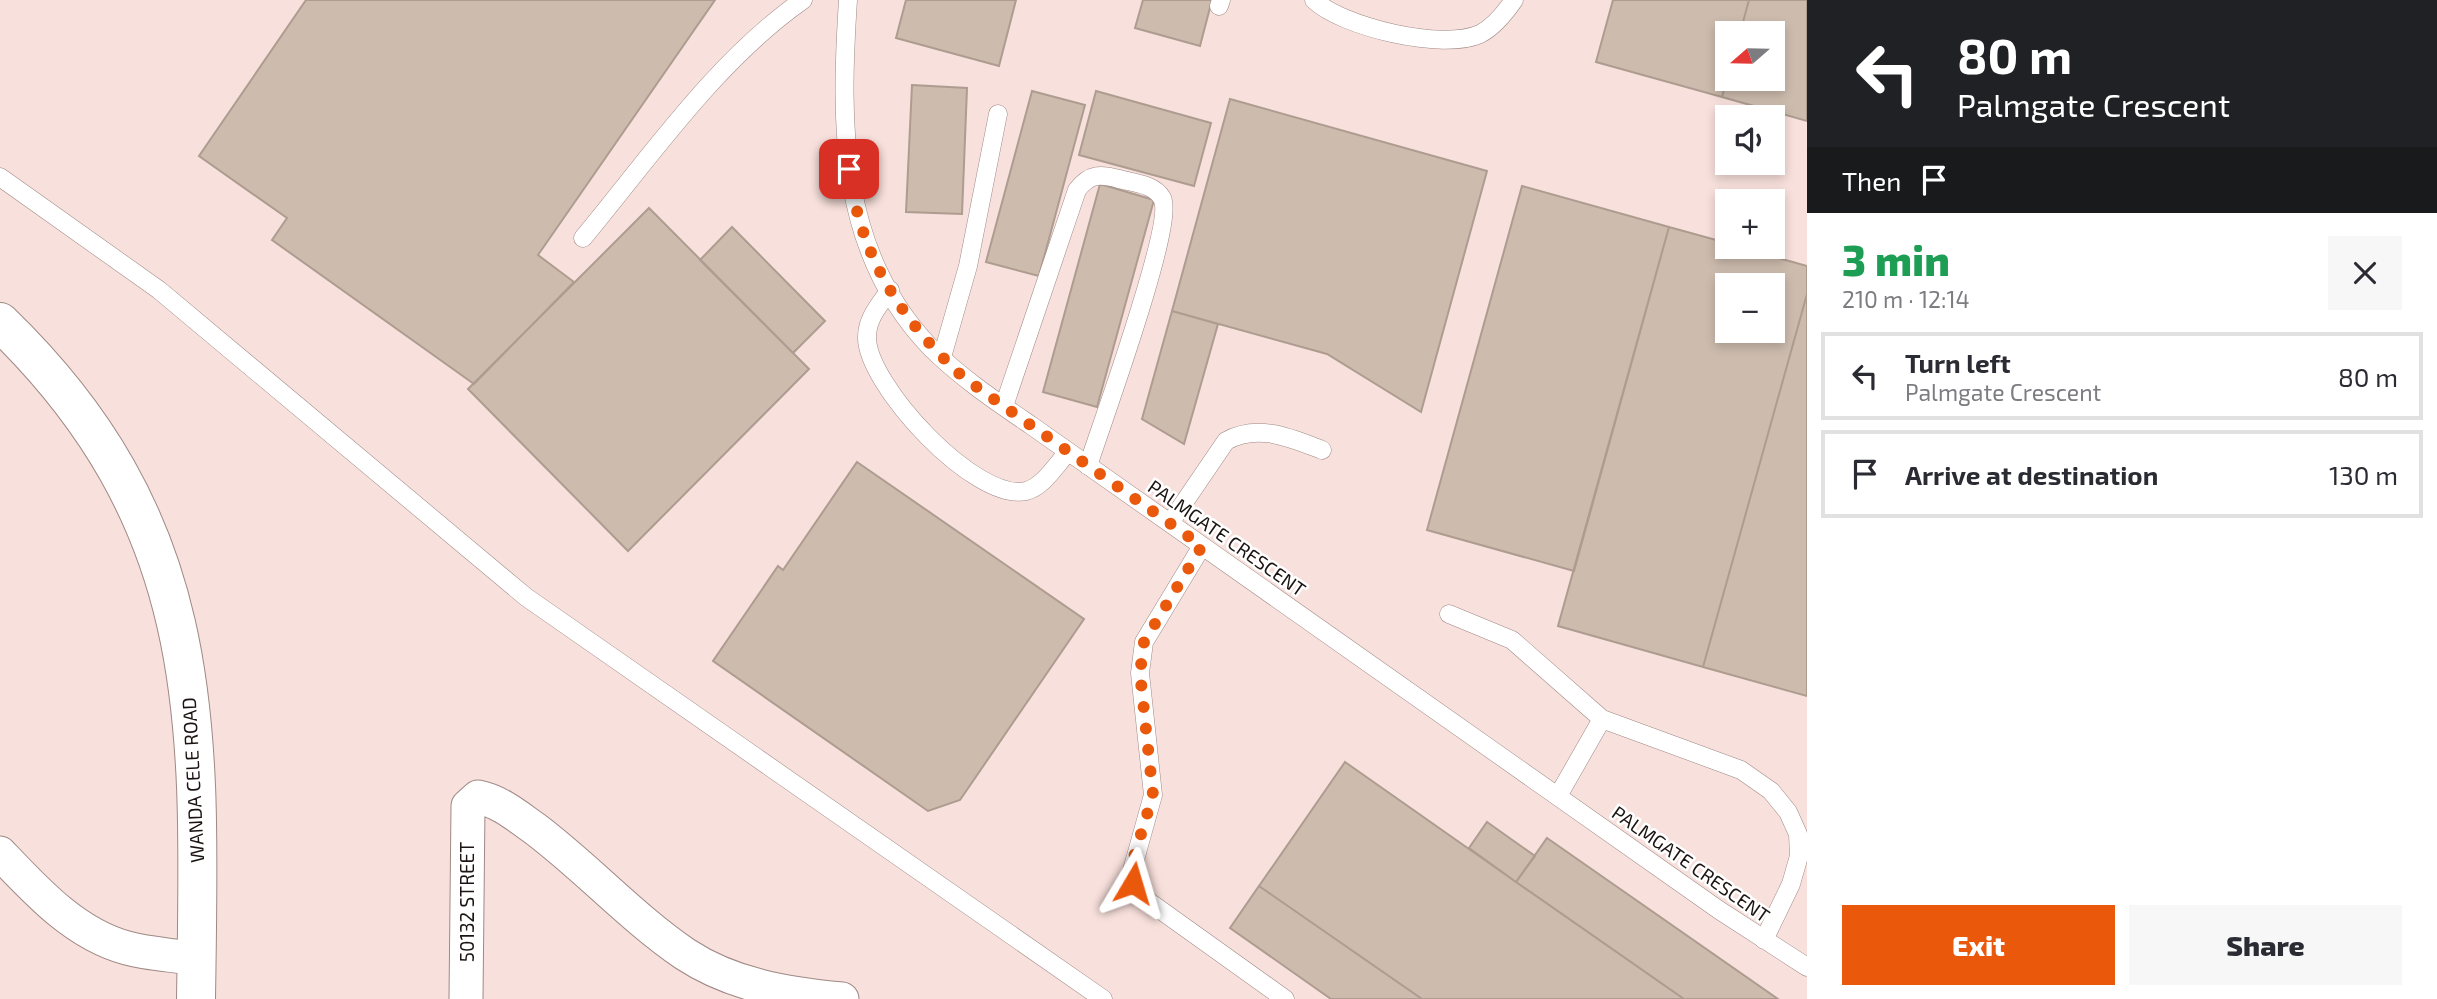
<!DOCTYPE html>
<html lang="en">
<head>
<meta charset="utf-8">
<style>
	body { margin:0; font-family:"Exo 2",sans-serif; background:#f7f7f7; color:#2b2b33; height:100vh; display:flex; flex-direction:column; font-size:26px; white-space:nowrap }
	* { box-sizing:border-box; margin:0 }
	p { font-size:23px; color:#7c7c81 }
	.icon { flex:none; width:38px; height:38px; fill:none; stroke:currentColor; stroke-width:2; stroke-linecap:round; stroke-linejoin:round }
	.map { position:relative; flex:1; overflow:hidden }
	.side { display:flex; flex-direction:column; background:#fff; width:630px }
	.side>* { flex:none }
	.banner { background:#202124; color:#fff; overflow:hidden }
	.needle { width:46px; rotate:250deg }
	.buttons { position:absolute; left:1715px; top:21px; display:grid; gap:14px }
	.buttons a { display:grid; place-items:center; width:70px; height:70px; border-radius:0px; background:#fff; box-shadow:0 4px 10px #0003; font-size:35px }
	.pin { position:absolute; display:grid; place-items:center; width:60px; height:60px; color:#fff; margin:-30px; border-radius:14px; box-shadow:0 4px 10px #0006 }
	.me { position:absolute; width:77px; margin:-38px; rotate:7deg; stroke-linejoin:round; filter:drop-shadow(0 0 5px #0008) }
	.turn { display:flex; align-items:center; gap:24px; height:147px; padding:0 35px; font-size:32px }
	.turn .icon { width:91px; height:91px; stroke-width:2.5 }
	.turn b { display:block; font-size:49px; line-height:60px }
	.then { display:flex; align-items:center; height:66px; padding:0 35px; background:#0003; gap:14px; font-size:26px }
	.round { display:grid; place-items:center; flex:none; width:74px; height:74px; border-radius:0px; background:#f7f7f7 }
	.overview { display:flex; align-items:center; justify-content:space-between; height:119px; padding:0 35px }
	h1 { font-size:42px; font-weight:800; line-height:52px; color:#1e9e55 }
	.action { display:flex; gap:14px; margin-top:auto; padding:14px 35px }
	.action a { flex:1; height:80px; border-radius:0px; background:#ea580c; color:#fff; font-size:28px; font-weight:800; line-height:80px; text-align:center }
	.action a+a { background:#f7f7f7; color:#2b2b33 }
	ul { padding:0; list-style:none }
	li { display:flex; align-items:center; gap:21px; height:88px; margin:0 14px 10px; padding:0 21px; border:4px solid #e1e1e2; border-radius:0px }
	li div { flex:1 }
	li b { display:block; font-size:26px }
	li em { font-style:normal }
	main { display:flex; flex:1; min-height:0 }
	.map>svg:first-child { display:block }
	.building { fill:#cdbcae; stroke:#ad9c8f; stroke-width:2; fill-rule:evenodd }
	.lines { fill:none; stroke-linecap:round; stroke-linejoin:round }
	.service-casing { stroke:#9f8985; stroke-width:19 }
	.minor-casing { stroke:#9f8985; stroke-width:35 }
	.tertiary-casing { stroke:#9f8985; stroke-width:40 }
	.service { stroke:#fff; stroke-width:18 }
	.minor { stroke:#fff; stroke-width:33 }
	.tertiary { stroke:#fff; stroke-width:38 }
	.route { stroke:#ea580c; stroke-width:12; stroke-dasharray:0 21.6 }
	.labels { text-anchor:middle; stroke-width:5; stroke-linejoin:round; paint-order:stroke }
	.street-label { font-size:19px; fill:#1c1413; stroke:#fff }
</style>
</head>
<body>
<main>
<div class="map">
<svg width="1807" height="999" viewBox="0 0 1807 999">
	<rect width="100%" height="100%" fill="#f8e0dc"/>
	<path class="building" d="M306,0h409l-177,255 36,27 -100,102 -202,-144 15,-22 -88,-62z
		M906,0h110l-17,66 -103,-28z
		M1143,0h69l-12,46 -65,-18z
		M1613,0h136l-9,33h-13v46l-5,18 -126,-35z
		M1749,0h58v121l-85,-24 5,-18h46v-46h-33z
		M912,85l55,3 -5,126 -56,-2z
		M1032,91l53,14 -46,171 -53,-14z
		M1096,91l115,32 -17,63 -115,-31z
		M1230,99l257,72 -66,241 -94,-58 -155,-43z
		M1100,184l54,16 -57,207 -54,-15z
		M1522,186l147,41 -95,344 -147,-41z
		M649,208l160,161 -181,182 -160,-162z
		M732,227l93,94 -32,32 -93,-93z
		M1669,227l58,16v4h12l68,19v28l-104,373 -145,-41zM1727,285h46v46h-46z
		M1807,294v402l-104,-29z
		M1172,311l46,13 -34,120 -42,-25z
		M857,462l227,157 -124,181 -32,11 -215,-150 65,-95 5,4z
		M1345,762l171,120 168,117h-262l-163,-113z
		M1487,822l48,34 -19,26 -47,-34z
		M1547,838l231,161h-94l-168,-117z
		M1259,886l163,113h-91l-101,-71z"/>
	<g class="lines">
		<g class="service-casing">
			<path id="service" d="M848,0c-8,123 -10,252 83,348 30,30 66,54 101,78l687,484 88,57
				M1314,0c28,27 129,51 166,34 14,-7 25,-21 34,-34
				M1219,6l2,-6
				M0,177l159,113 367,307 577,402
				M583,238c68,-82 133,-177 220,-238
				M890,290c-10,14 -23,28 -23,47 -1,47 109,166 159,154 17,-4 30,-26 42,-39
				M942,357l26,-91 30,-152
				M1004,406l73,-216c13,-17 24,-16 42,-11 15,4 35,5 43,19 14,24 -62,230 -74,268
				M1170,523l56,-82c32,-18 65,-3 96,9
				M1202,546l-58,96 -4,31 13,122 -22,79 10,22 144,103
				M1449,614l63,26 90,79 139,51 30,21 17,21 10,22 1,22 -8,28 -27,56
				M1558,796l44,-77"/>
		</g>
		<g class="minor-casing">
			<path id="minor" d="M0,853c36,38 75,81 127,95 22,6 47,7 69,11
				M466,999l2,-193 10,-9c21,4 39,19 56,31 52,39 97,89 151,126 47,31 102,40 157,45"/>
		</g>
		<g class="tertiary-casing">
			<path id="tertiary" d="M0,322c211,204 200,405 196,677"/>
		</g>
		<use href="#service" class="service"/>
		<use href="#minor" class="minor"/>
		<use href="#tertiary" class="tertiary"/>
	</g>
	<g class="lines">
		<path class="route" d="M849,169c11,87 51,150 115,209l238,168 -58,96 -4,31 13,122 -20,65v23"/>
	</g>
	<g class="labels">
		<g class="street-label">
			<text transform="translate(1227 538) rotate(35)" y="7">PALMGATE CRESCENT</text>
			<text transform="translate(193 780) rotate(-93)" y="7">WANDA CELE ROAD</text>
			<text transform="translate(1691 864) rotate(35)" y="7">PALMGATE CRESCENT</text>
			<text transform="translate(467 902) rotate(-90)" y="7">50132 STREET</text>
		</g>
	</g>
</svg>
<div class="buttons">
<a><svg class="needle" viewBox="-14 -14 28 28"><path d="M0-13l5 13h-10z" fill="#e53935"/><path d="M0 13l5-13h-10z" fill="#7c7c81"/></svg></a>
<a><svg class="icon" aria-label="sound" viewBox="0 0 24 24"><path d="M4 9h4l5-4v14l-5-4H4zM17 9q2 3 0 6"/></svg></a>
<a>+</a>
<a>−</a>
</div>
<div class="pin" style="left:849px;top:169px;background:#d93025"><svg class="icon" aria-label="arrive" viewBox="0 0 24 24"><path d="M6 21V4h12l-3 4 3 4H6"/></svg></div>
<svg class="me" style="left:1133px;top:883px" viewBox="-20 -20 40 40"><path d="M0-17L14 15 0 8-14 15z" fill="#ea580c" stroke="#fff" stroke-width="4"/></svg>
</div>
<section class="side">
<div class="banner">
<div class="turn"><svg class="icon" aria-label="left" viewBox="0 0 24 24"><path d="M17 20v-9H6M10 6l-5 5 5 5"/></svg><div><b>80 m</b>Palmgate Crescent</div></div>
<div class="then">Then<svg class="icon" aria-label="arrive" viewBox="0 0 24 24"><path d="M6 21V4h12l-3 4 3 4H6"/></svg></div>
</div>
<div class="overview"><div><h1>3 min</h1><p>210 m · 12:14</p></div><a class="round"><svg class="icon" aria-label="close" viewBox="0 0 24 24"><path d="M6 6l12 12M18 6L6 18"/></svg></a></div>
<ul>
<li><svg class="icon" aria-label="left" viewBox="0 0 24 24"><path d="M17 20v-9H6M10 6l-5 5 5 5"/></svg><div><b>Turn left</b><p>Palmgate Crescent</p></div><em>80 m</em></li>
<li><svg class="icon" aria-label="arrive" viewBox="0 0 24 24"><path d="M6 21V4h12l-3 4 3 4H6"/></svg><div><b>Arrive at destination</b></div><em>130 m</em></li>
</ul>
<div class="action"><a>Exit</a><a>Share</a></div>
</section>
</main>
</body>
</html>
